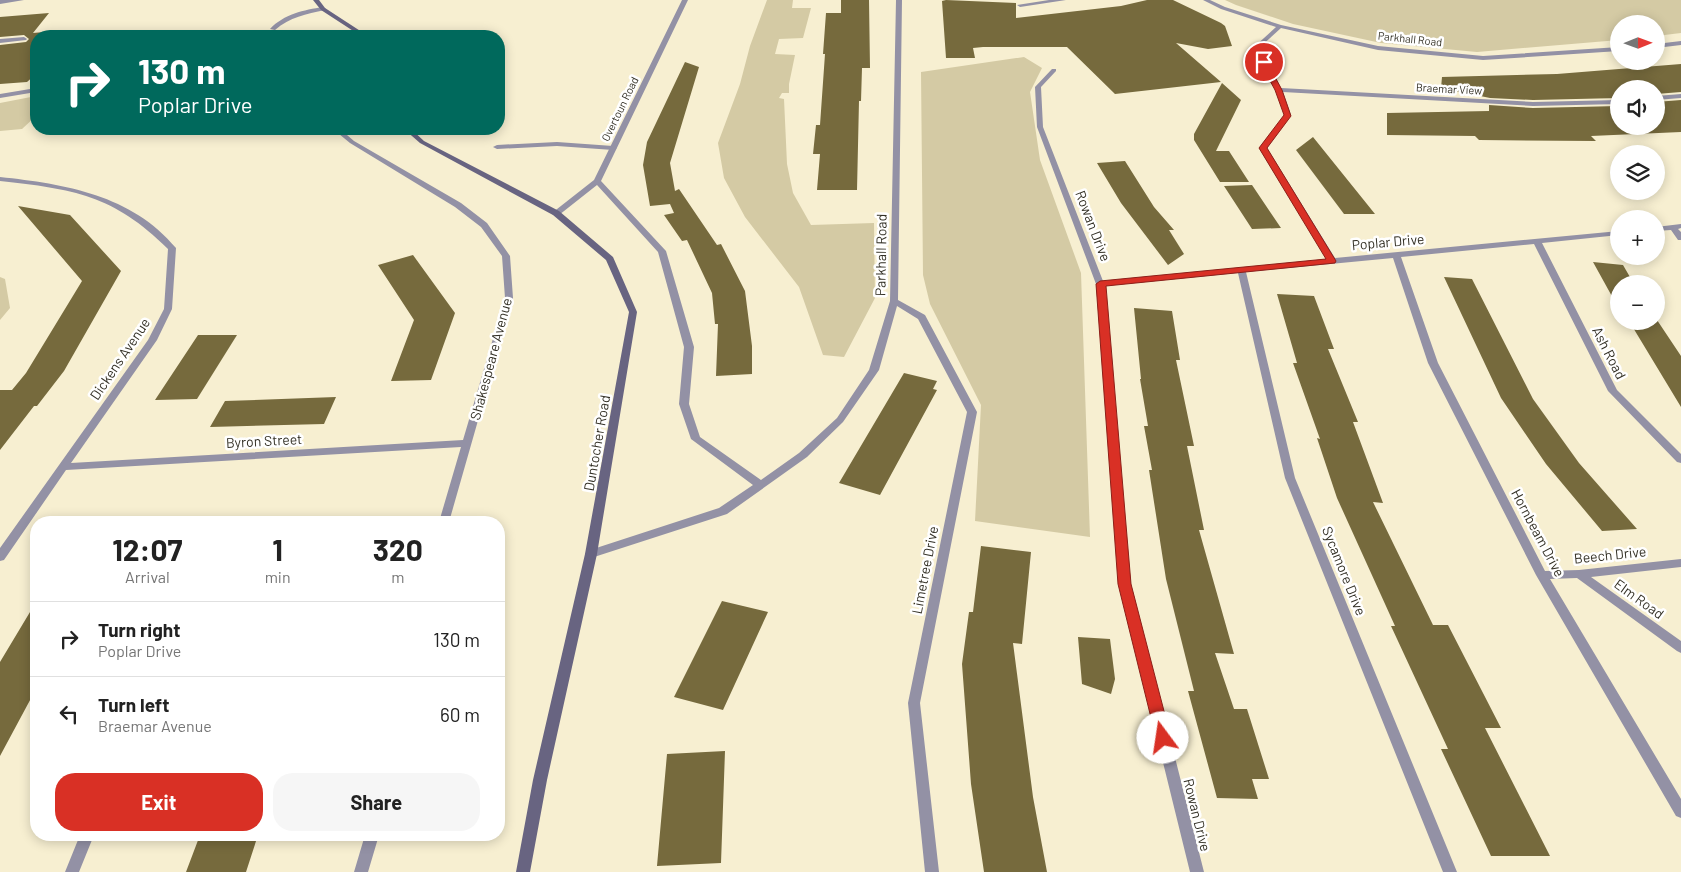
<!DOCTYPE html>
<html lang="en">
<head>
<meta charset="utf-8">
<style>
	body { margin:0; font-family:Barlow,sans-serif; background:#f6f6f6; color:#222; height:100vh; display:flex; flex-direction:column; font-size:19px; white-space:nowrap }
	* { box-sizing:border-box; margin:0 }
	p { font-size:16px; color:#767676 }
	.icon { flex:none; width:28px; height:28px; fill:none; stroke:currentColor; stroke-width:2; stroke-linecap:round; stroke-linejoin:round }
	.map { position:relative; flex:1; overflow:hidden }
	.details { position:absolute; left:30px; top:516px; width:475px; height:325px; display:flex; flex-direction:column; background:#fff; border-radius:20px; box-shadow:0 2px 12px #0003 }
	.details>* { flex:none }
	.guide { position:absolute; left:30px; top:30px; width:475px; height:105px; border-radius:20px; box-shadow:0 2px 12px #0003; background:#00695c; color:#fff; overflow:hidden }
	.needle { width:32px; rotate:89deg }
	.controls { position:absolute; left:1610px; top:15px; display:grid; gap:10px }
	.controls a { display:grid; place-items:center; width:55px; height:55px; border-radius:50%; background:#fff; box-shadow:0 2px 12px #0003; font-size:25px }
	.pin { position:absolute; display:grid; place-items:center; width:42px; height:42px; color:#fff; margin:-21px; border:2px solid #fff; border-radius:50%; box-shadow:0 1px 5px #0007 }
	.me { position:absolute; width:55px; margin:-28px; rotate:346deg; stroke-linejoin:round; filter:drop-shadow(0 0 4px #0008) }
	.turn { display:flex; align-items:center; gap:18px; height:105px; padding:0 25px; font-size:22px }
	.turn .icon { width:65px; height:65px; stroke-width:2.5 }
	.turn b { display:block; font-size:35px; line-height:42px }
	.eta { display:flex; justify-content:space-evenly; align-items:center; height:85px; text-align:center }
	.eta b { font-size:30px; font-weight:700; line-height:35px }
	.button { display:flex; gap:10px; margin-top:auto; padding:10px 25px }
	.button a { flex:1; height:58px; border-radius:20px; background:#d93025; color:#fff; font-size:20px; font-weight:700; line-height:58px; text-align:center }
	.button a+a { background:#f6f6f6; color:#222 }
	ul { padding:0; list-style:none }
	li { display:flex; align-items:center; gap:15px; height:75px; padding:0 25px; border-top:1px solid #e0e0e0 }
	li div { flex:1 }
	li b { display:block; font-size:19px }
	li em { font-style:normal }
	.map>svg:first-child { display:block }
	.green { fill:#d4caa4 }
	.building { fill:#766a3d }
	.lines { fill:none; stroke-linecap:round; stroke-linejoin:round }
	.service { fill:#9391a5; fill-rule:evenodd }
	.minor { fill:#9391a5; fill-rule:evenodd }
	.secondary { fill:#686481; fill-rule:evenodd }
	.route { fill:#d93025; stroke:#8d1f18 }
	.labels { text-anchor:middle; stroke-width:5; stroke-linejoin:round; paint-order:stroke }
	.far-street-label { font-size:11px; fill:#333025; stroke:#fff }
	.street-label { font-size:14px; fill:#333025; stroke:#fff }
</style>
</head>
<body>
<div class="map">
<svg width="1681" height="872" viewBox="0 0 1681 872">
	<rect width="100%" height="100%" fill="#f7efd1"/>
	<path class="green" d="M767,0h26l-1,8h19l-8,30 -24,1 -4,15 20,1 -6,29v9h-7l-3,5 5,1 3,65 6,29 18,32 63,-2 1,75 -31,59 -21,-2 -24,-68 -54,-70 -21,-39 -6,-35 22,-59 10,-38z
		M1225,0h456v33l-25,3v-12h-37v16l-142,12 -96,-9 -88,-19 -57,-19z
		M1024,57l18,11 -12,24 10,68 41,113 9,264 -115,-16 6,-116 -51,-101 -7,-29 -2,-203z
		M36,96v20l-14,13 -22,2v-28z
		M0,277l5,2 5,29 -10,12z"/>
	<path class="building" d="M841,0h28l1,68h-8l-1,33h-2l-2,89h-40l3,-36h-7l3,-29h4l5,-71h-2l3,-41h15z
		M946,0l70,3v15l105,-12 26,-6h26l48,23 4,3 7,20 -24,3 -32,-6 45,39 -106,12 -48,-47h-84l-10,1 2,10h-29l-4,-57z
		M49,13l-16,20 33,-3 -6,6h-24v38l-9,8 -27,2v-39l26,-3 3,-3 -5,-4 -24,2v-20z
		M685,62l14,5 -29,96 5,28 4,-2 38,56 4,-1 24,47 7,55v28l-36,2 2,-52h-3l-3,-31 -25,-53 -5,1 -18,-26 10,-2 -4,-9 -20,2 -7,-41 4,-23z
		M1681,64v28l-25,2v-5h-37v9l-86,2 -43,-2 -49,-10 1,-11 115,-3z
		M1222,83l19,17 -25,51h13l20,31h-29l-26,-42v-6z
		M1681,100v32l-90,4 5,5 -117,-1 -4,-4 -88,-1v-22l102,-2v-6l44,3 86,-2v20h37v-24z
		M1313,137l62,77h-31l-48,-64z
		M1125,161l29,46 20,23h-5l15,24 -16,11 -47,-62 -24,-40z
		M1252,185l29,43 -29,1 -28,-43z
		M18,206l52,9 51,56 -57,100 -27,35h-3l-34,44v-60h12l14,-17 56,-92z
		M413,255l42,58 -24,67 -40,1 23,-61 -36,-55z
		M1593,262l30,3 11,19h-15v17l-5,-1z
		M1444,277l28,2 61,120 46,64 58,66 -35,2 -56,-67 -45,-66z
		M1277,294l37,2 20,53h-6l30,73h-5l30,81 -10,-1 60,123h15l53,103h-16l65,128h-59l-50,-107h7l-57,-123h4l-58,-128 -20,-60 3,1 -27,-76h4z
		M1134,308l38,3 8,49h-4l18,86h-7l17,84h-5l35,124 -19,-1 19,56h13l22,70h-17l6,20 -41,-1 -29,-107h6l-28,-112 -17,-109h3l-8,-44h4l-8,-47h1z
		M1657,320l24,36v51l-52,-86h27z
		M198,335h39l-40,64 -42,1z
		M904,373l33,8 -4,8 4,1 -57,105 -41,-12z
		M336,397l-12,27 -114,3 15,-26z
		M981,546l50,6 -9,92 -9,-1 20,154 14,75h-63l-13,-88 -9,-120 7,-52h4z
		M722,601l46,11 -45,98 -49,-13z
		M36,602v87l-36,67v-94z
		M1078,637l32,2 5,40 -4,15 -29,-10z
		M725,751l-4,112 -64,3 10,-112z
		M200,835h58l-12,37h-60z"/>
	<g class="lines">
		<path class="service" d="M323,7l3,2 -1,1c-19,4 -35,7 -50,20l-5,-1c14,-15 34,-19 53,-22z
			M557,142l56,4 4,2 -4,2 -56,-4 -60,3 -4,-2 4,-2z
			M80,835h14l-15,37h-14z"/>
		<path class="minor" d="M0,0h24l-24,4z
			M682,0h6l-87,181 65,70 28,96 -5,57 11,33 61,43 38,-27 38,-35 32,-48 21,-69 6,-301h6l-4,300 27,15 52,97 -57,291 19,169h-14l-17,-169 59,-291 -49,-93 -21,-13 -18,64 -36,52 -36,35 -80,57 -136,44 -4,-1 -2,-3 2,-3 132,-43 34,-23 -62,-46 -12,-35 5,-57 -26,-95 -61,-67 -38,30h-6l-1,-2 42,-33z
			M1049,0h17l-46,7 -3,-2z
			M1203,0h7l15,7 56,18 97,21 105,10 136,-9v4l-136,9 -105,-10 -97,-22 -22,20 22,40 252,14 86,-2v4l-86,2 -250,-14 8,23 -24,33 68,110 284,-27v4l-77,8 75,147 64,64v9l-4,-1 -69,-71 -74,-147 -133,13 37,106 107,208 34,-1 102,-11v8l-90,10 90,64v12l-4,-2 -100,-73 -27,1 131,220v19l-5,-2 -140,-241 -108,-212 -35,-105 -147,14 49,206 162,394h-14l-158,-394 -47,-205 -134,13 27,298 73,288h-14l-71,-288 -23,-300 -59,-157 -2,-40 17,-18h4v2l-15,16 2,40 60,154 224,-22 -68,-111 26,-33 -9,-25 -23,-42 23,-21 -55,-18z
			M24,37l3,2 -1,1 -26,3v-4z
			M1681,41v4l-25,3v-4z
			M36,88v4l-36,6v-4z
			M1681,94v4l-25,2v-4z
			M333,129h7l14,12 107,62 26,20 23,33 3,42 -64,224h-10l22,-75 -395,23 -62,90 -4,1v-13l148,-208 16,-31 4,-60c-54,-54 -95,-60 -168,-68v-4c65,7 132,18 176,71l-4,61 -15,31 -86,123 392,-23 42,-142 -3,-42 -21,-29 -26,-20 -105,-64z
			M1681,224v4l-3,1 3,3v8h-3l-7,-10 -15,1v-4z
			M365,835h14l-11,37h-14z"/>
		<path class="secondary" d="M313,0h6l6,8 43,28h-7l-40,-26z
			M404,129h7l13,12 135,70 54,46 24,55 -40,242 -50,226 -17,92h-14l17,-92 52,-226 44,-242 -23,-52 -53,-45 -133,-72z"/>
	</g>
	<path class="route" d="M1264,60l3,2 15,28 9,26 -24,32 69,113 -1,2 -229,23 25,298 40,154 -2,4 -6,2 -5,-2 -2,-4 -38,-154 -22,-300 4,-3 226,-22 -67,-111 25,-33 -9,-25 -15,-28z"/>
	<g class="labels">
		<g class="far-street-label">
			<text transform="translate(1410 39) rotate(6)" y="4">Parkhall Road</text>
			<text transform="translate(1449 89) rotate(3)" y="4">Braemar View</text>
			<text transform="translate(620 109) rotate(-64)" y="4">Overtoun Road</text>
		</g>
		<g class="street-label">
			<text transform="translate(1093 226) rotate(69)" y="5">Rowan Drive</text>
			<text transform="translate(1388 242) rotate(-5)" y="5">Poplar Drive</text>
			<text transform="translate(881 255) rotate(-89)" y="5">Parkhall Road</text>
			<text transform="translate(1609 353) rotate(63)" y="5">Ash Road</text>
			<text transform="translate(120 359) rotate(-56)" y="5">Dickens Avenue</text>
			<text transform="translate(491 359) rotate(-75)" y="5">Shakespeare Avenue</text>
			<text transform="translate(264 441) rotate(-3)" y="5">Byron Street</text>
			<text transform="translate(597 443) rotate(-80)" y="5">Duntocher Road</text>
			<text transform="translate(1538 533) rotate(62)" y="5">Hornbeam Drive</text>
			<text transform="translate(1610 555) rotate(-6)" y="5">Beech Drive</text>
			<text transform="translate(925 570) rotate(-79)" y="5">Limetree Drive</text>
			<text transform="translate(1344 571) rotate(68)" y="5">Sycamore Drive</text>
			<text transform="translate(1639 599) rotate(36)" y="5">Elm Road</text>
			<text transform="translate(1197 815) rotate(76)" y="5">Rowan Drive</text>
		</g>
	</g>
</svg>
<div class="controls">
<a><svg class="needle" viewBox="-14 -14 28 28"><path d="M0-13l5 13h-10z" fill="#e53935"/><path d="M0 13l5-13h-10z" fill="#767676"/></svg></a>
<a><svg class="icon" aria-label="sound" viewBox="0 0 24 24"><path d="M4 9h4l5-4v14l-5-4H4zM17 9q2 3 0 6"/></svg></a>
<a><svg class="icon" aria-label="layers" viewBox="0 0 24 24"><path d="M12 4l9 5-9 5-9-5zM3 14l9 5 9-5"/></svg></a>
<a>+</a>
<a>−</a>
</div>
<div class="pin" style="left:1264px;top:62px;background:#d93025"><svg class="icon" aria-label="arrive" viewBox="0 0 24 24"><path d="M6 21V4h12l-3 4 3 4H6"/></svg></div>
<svg class="me" style="left:1163px;top:738px" viewBox="-20 -20 40 40"><circle r="19" fill="#fff"/><path d="M0-13L10 11 0 6-10 11z" fill="#d93025"/></svg>
<div class="guide">
<div class="turn"><svg class="icon" aria-label="right" viewBox="0 0 24 24"><path d="M7 20v-9h11M14 6l5 5-5 5"/></svg><div><b>130 m</b>Poplar Drive</div></div>
</div>
<section class="details">
<div class="eta">
<div><b>12:07</b><p>Arrival</p></div>
<div><b>1</b><p>min</p></div>
<div><b>320</b><p>m</p></div>
</div>
<ul>
<li><svg class="icon" aria-label="right" viewBox="0 0 24 24"><path d="M7 20v-9h11M14 6l5 5-5 5"/></svg><div><b>Turn right</b><p>Poplar Drive</p></div><em>130 m</em></li>
<li><svg class="icon" aria-label="left" viewBox="0 0 24 24"><path d="M17 20v-9H6M10 6l-5 5 5 5"/></svg><div><b>Turn left</b><p>Braemar Avenue</p></div><em>60 m</em></li>
</ul>
<div class="button"><a>Exit</a><a>Share</a></div>
</section>
</div>
</body>
</html>
